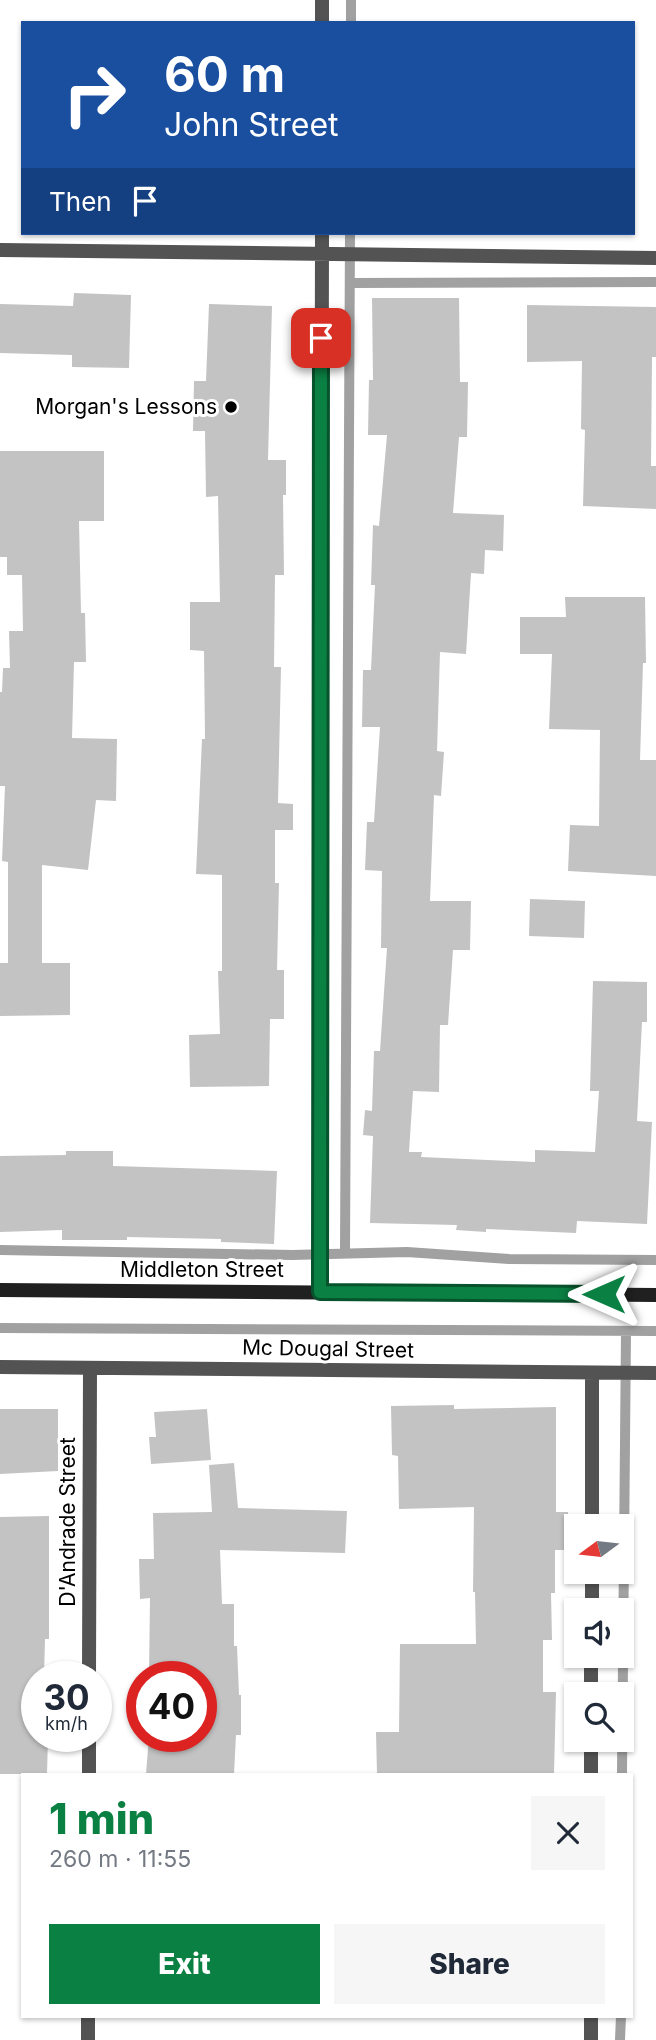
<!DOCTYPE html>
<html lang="en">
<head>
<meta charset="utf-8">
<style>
	body { margin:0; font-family:Inter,sans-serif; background:#f6f6f7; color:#1f2937; height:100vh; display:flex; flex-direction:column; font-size:26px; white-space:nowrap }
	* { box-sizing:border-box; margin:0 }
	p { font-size:23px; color:#747a83 }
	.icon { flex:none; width:38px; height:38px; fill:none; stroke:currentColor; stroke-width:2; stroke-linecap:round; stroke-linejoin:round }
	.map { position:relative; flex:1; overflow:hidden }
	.details { position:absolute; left:21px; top:1773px; width:612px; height:245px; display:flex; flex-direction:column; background:#fff; border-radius:0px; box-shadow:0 2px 5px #0004 }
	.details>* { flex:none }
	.top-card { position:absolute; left:21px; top:21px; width:614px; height:214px; border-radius:0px; box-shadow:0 2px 5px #0004; background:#1a4fa0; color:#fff; overflow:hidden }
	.needle { width:46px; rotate:255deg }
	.tools { position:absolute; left:564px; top:1514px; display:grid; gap:14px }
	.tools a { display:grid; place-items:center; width:70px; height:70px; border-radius:0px; background:#fff; box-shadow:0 2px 5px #0004; font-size:35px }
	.speed { position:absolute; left:21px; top:1661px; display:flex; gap:14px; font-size:35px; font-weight:700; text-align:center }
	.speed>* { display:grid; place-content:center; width:91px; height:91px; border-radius:50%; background:#fff; box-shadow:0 2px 5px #0004; line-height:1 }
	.speed small { font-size:18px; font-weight:400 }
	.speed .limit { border:10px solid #d22; background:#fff; color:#111 }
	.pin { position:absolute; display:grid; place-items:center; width:60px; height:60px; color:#fff; margin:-30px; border-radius:14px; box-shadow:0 4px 10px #0006 }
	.me { position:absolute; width:77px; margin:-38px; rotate:270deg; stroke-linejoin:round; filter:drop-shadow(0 0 5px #0008) }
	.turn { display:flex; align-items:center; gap:24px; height:147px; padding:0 28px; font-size:32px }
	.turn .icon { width:91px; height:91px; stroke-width:2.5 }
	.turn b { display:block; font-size:49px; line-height:60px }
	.then { display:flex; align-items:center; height:66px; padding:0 28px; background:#0003; gap:14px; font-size:26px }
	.round { display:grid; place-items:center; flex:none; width:74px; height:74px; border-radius:0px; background:#f6f6f7 }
	.headline { display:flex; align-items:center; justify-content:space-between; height:119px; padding:0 28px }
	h1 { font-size:42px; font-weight:800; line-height:52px; color:#0b8043 }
	.cta { display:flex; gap:14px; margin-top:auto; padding:14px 28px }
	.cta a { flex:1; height:80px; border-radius:0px; background:#0b8043; color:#fff; font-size:28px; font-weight:800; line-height:80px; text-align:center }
	.cta a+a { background:#f6f6f7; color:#1f2937 }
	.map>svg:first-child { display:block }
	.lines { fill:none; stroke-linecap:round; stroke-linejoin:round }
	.stream { stroke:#a1a1a1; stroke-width:10 }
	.building { fill:#c3c3c3 }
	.street { stroke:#535353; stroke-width:14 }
	.secondary { stroke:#202020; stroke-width:14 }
	.route-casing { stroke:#07532c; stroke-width:18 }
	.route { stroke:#0b8043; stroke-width:12 }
	.poi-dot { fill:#000; stroke:#fff; stroke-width:2.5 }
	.labels { text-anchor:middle; stroke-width:6; stroke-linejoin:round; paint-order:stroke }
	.poi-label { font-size:21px; fill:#000; stroke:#fff; text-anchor:end }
	.street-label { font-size:21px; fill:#000; stroke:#fff }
</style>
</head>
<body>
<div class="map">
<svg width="656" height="2040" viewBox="0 0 656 2040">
	<rect width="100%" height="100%" fill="#fff"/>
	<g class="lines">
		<path class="stream" d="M351,23v-23
			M350,283l306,-1
			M0,1250l292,5 115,-3 102,7 147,1
			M345,1253l5,-1020
			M0,1328l656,3
			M622,1774l4,-443
			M620,2040l1,-24"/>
	</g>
	<path class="building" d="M74,293l57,2 -2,73 -57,-1v-12l-72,-2v-49l73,2z
		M372,298h87l1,84h8l-1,55h-8l-6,76 51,2 -1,36 -18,-1 -1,24 -13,-1 -5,81 -26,-2 -3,99 7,1 -3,44 -7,-1 -4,106h41l-1,49h-17l-5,75h-8l-1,67 -26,-1 -4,61h13l-1,5 114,5v-12l60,2 4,-61h-9l3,-110 54,1v40h-5l-5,99 15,1 -5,102 -70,-3 -1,12 -90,-4v3l-30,-2 1,-5 -87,-2 3,-87 -10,-1 2,-25 7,1 2,-60h6l7,-103h-6l1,-77 -17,-1 2,-48h7l6,-95h-18l1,-57h8l4,-85h-4l2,-60 6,1 8,-91h-19l1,-55h4z
		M209,304l63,2 -4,154h18v35h-3l1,80h-9l-1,92h7l-3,136 15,1v26h-18v53h4l-2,87h7v49h-14l-1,67 -79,1 -1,-52 31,-1 -2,-63h4v-96l-26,-1 6,-135h3l-1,-88 -14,-1v-48h30l-2,-106 -12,1 -1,-66h-12l1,-50h12z
		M527,305l129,2v50h-4l-1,109h5v43l-73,-3 2,-76 -4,-1 1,-68 -55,1z
		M0,451h104v70h-25l2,92h4l1,49h-12l-2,76 45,1 -1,62 -20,-1 -8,70 -46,-5v98h28v52l-70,1v-53h8v-101l-6,-1 3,-75h-5v-94h2l1,-24h7l-1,-37h14l-1,-56h-15v-18h-7z
		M565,597h80l1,66h-3l-3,97h16v116l-88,-5 2,-46 29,1 1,-96 -51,-1 3,-75h-32v-37h46z
		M530,899l55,2 -1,37 -55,-2z
		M66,1151h47v15l164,5 -3,73 -53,-2v-3l-94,-2v3h-65v-10l-62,2v-76l66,-1z
		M454,1405v4l102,-2v105h12l1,38h-14v43h-4l1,47h-9v52h13l-2,82h-177l-1,-42h23l1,-88h76l-1,-52h-2l1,-85 -75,2 -1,-53 -6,-1 -1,-49z
		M0,1409h58v62l-58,3z
		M207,1409l4,51 -60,4 -2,-27h7l-2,-25z
		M234,1463l4,45 109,3 -2,42 -125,-3 2,54h12v42h3l2,49h2v40h-5l-2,39h-88l3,-38 52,2v-62h-52l1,-78 -10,1 -1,-40h15l-1,-46 59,-1 -3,-47z
		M49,1516v123h-4l-1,37h-7v62h11l-1,36h-47v-257z"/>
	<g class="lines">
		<path class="street" d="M322,23v-23
			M0,250l656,8
			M320,1292l2,-1059
			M0,1367l656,6
			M592,1526v-153
			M592,1610v-38
			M89,1676l1,-308
			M591,1694v-38
			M89,1774v-38
			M591,1774v-34
			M88,2040v-24
			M591,2040v-24"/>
		<path class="secondary" d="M0,1290l656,5"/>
	</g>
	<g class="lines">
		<g class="route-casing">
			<path id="route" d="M321,338l-1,954 284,2"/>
		</g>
		<use href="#route" class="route"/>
	</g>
	<circle class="poi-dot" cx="231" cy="407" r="7"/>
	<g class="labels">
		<g class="poi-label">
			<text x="217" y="414">Morgan's Lessons</text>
		</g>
		<g class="street-label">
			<text x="202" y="1277">Middleton Street</text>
			<text transform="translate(328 1349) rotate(1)" y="7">Mc Dougal Street</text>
			<text transform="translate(68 1522) rotate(-90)" y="7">D'Andrade Street</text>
		</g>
	</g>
</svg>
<div class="tools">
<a><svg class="needle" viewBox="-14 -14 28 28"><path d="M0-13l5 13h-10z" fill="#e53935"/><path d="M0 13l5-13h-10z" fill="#747a83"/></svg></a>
<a><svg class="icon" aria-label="sound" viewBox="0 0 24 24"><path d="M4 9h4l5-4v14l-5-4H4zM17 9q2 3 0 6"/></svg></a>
<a><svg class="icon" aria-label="search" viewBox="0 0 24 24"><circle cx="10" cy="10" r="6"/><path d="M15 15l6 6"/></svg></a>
</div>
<div class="speed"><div>30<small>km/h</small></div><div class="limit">40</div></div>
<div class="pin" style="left:321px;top:338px;background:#d93025"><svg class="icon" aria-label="arrive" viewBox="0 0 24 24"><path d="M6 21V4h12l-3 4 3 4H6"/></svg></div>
<svg class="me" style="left:604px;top:1294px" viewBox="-20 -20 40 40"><path d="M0-17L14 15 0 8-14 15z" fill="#0b8043" stroke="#fff" stroke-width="4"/></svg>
<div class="top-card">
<div class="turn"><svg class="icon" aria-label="right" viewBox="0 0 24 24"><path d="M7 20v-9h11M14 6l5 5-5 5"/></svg><div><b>60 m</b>John Street</div></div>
<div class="then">Then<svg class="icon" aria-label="arrive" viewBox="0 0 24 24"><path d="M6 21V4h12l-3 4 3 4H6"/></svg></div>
</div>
<section class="details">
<div class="headline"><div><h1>1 min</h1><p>260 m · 11:55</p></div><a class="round"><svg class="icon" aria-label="close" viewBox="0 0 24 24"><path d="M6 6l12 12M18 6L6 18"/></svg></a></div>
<div class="cta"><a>Exit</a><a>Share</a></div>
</section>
</div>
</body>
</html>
